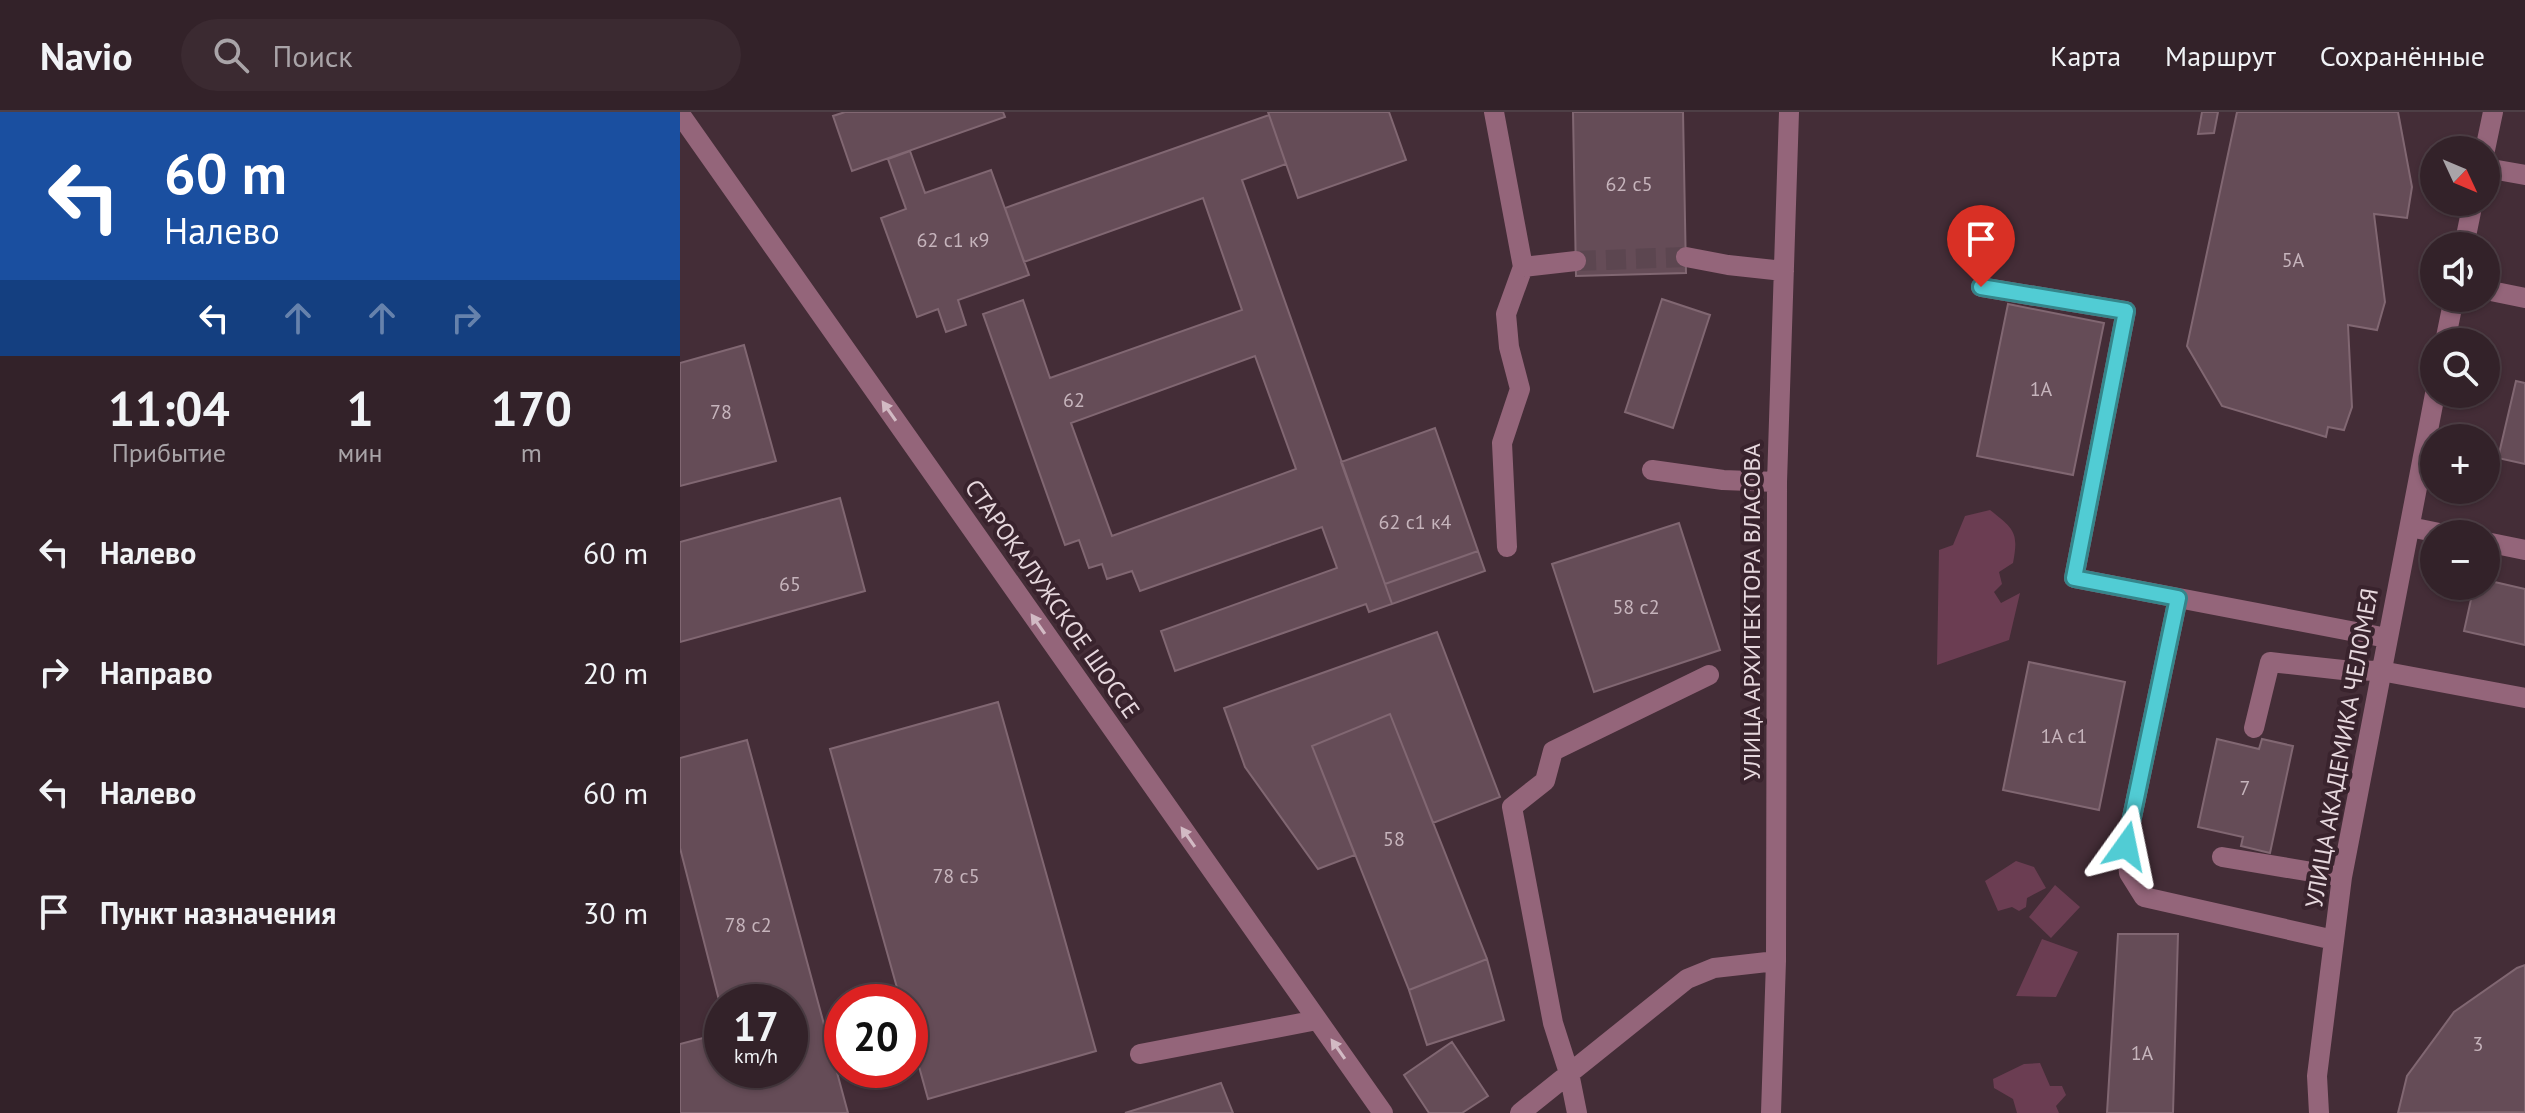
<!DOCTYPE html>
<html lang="ru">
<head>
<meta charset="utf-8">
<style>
	body { margin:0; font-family:"PT Sans",sans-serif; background:#3b2a31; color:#f1f3f6; height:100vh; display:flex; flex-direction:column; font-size:30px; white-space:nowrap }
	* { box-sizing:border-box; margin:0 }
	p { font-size:26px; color:#a9a4a8 }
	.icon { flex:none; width:44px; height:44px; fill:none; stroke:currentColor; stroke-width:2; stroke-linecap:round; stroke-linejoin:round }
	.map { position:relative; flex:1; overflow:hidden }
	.side { display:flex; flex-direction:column; background:#332229; width:680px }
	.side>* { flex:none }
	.top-card { background:#1a4fa0; color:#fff; overflow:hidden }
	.needle { width:52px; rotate:134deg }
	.fabs { position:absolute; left:1740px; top:24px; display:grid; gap:16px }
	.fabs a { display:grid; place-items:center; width:80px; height:80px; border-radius:50%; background:#332229; box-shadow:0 2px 6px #0004,0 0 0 2px #4e3f46; font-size:40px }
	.speed { position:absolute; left:24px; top:872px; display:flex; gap:16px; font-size:40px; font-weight:700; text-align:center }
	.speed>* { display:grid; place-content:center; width:104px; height:104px; border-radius:50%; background:#332229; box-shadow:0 2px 6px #0004,0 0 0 2px #4e3f46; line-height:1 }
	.speed small { font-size:20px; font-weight:400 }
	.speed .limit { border:12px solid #d22; background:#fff; color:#111 }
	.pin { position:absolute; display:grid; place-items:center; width:68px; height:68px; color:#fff; margin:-82px -34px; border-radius:50% 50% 50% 0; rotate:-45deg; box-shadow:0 0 8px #0007 }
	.pin .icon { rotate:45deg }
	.me { position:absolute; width:88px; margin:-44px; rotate:12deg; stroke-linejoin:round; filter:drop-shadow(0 0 6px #0008) }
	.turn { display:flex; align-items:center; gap:28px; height:168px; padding:0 32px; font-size:36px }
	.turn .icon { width:104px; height:104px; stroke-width:2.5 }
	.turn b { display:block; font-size:56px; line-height:68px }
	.lanes { display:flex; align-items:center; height:76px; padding:0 32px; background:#0003; justify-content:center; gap:40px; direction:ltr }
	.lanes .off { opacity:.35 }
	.eta { display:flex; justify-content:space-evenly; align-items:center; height:136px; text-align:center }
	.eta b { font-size:48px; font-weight:800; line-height:56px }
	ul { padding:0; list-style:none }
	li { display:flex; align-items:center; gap:24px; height:120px; padding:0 32px }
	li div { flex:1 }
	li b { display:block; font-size:30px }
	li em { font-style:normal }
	header { display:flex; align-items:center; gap:48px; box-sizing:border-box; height:112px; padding:0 40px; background:#332229; border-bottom:2px solid #4e3f46 }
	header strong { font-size:38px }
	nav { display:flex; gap:44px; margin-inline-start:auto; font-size:28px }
	.search { width:560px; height:72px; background:#3b2a31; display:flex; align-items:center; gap:20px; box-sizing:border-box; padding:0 28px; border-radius:44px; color:#a9a4a8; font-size:30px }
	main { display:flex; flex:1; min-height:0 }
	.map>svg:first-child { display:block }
	.green { fill:#6b3d52 }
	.building { fill:#654c57; stroke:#816772; stroke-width:2; fill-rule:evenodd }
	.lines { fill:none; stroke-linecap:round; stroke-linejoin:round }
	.minor-tunnel { stroke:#5c4650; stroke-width:20; stroke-dasharray:20 10; stroke-linecap:butt }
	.minor { stroke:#94657a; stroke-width:20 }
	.oneway { fill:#d2bac4 }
	.route-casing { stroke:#35858a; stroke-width:20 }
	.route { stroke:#51ccd4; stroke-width:14 }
	.labels { text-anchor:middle; stroke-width:8; stroke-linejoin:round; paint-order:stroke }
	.number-label { font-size:20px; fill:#c6b4bc }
	.street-label { font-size:24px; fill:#e6d7dd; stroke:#39232d }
</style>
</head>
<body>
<header>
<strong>Navio</strong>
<div class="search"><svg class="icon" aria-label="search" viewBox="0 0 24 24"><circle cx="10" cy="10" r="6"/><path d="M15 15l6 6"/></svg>Поиск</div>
<nav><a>Карта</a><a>Маршрут</a><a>Сохранённые</a></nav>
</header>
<main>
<section class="side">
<div class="top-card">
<div class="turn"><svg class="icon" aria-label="left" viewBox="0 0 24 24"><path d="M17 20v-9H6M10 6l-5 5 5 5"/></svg><div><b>60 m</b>Налево</div></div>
<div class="lanes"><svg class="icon" aria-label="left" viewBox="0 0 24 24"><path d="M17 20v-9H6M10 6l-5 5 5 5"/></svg><svg class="icon off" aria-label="ahead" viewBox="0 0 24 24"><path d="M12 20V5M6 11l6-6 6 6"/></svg><svg class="icon off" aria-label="ahead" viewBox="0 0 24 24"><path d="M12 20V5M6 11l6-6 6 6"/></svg><svg class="icon off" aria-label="right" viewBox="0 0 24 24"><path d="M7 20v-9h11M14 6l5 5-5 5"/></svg></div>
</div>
<div class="eta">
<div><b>11:04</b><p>Прибытие</p></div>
<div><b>1</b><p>мин</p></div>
<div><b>170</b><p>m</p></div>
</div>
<ul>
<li><svg class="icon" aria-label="left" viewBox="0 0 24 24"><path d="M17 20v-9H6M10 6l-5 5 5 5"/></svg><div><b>Налево</b></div><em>60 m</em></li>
<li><svg class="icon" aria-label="right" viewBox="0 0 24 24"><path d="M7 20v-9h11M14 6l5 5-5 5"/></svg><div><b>Направо</b></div><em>20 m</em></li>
<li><svg class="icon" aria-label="left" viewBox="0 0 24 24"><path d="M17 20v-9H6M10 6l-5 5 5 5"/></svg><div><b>Налево</b></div><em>60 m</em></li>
<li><svg class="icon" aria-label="arrive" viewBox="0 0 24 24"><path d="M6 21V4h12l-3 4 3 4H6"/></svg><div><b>Пункт назначения</b></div><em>30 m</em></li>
</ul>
</section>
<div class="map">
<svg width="1845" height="1001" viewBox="0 0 1845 1001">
	<rect width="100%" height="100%" fill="#442d37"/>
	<path class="green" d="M1310,398c24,19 29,22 23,53l-14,9 3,12 -8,8 7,11 19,-10 -11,47 -72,25 2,-115 14,-5 12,-29z
		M1336,749l18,6 12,21 -19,10 -1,9 -7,4 -7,-4 -14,4 -13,-30z
		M1375,773l25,22 -29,31 -22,-21z
		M1362,827l36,13 -22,45 -40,-1z
		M1360,951l10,23h12l4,9 -10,11 3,7h-42l-4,-14 -19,-11 -1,-9 31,-15z"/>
	<path class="building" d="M165,0h158l2,5 -153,54 -19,-55z
		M588,0h121l17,48 -108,38z
		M893,0h110l3,161 -110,3z
		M1522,0h16l-4,21 -16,1z
		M1557,0h161l14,75 -5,31 -33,-4 11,88 -8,28 -29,-5 4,82 -8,23 -16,-3 -2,10 -104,-31 -35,-60z
		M589,3l17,49 -44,16 150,424 -23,8 -3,-8 -191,67 -14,-40 176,-63 -15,-41 -182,64 -8,-20 -25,8 -5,-15 -13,4 -10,-28 -14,5 -82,-231 40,-14 27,78 192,-68 -39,-112 -179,64 -19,-54zM575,244l41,113 -184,67 -41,-113z
		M230,39l15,42 66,-23 38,105 -71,25 8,25 -20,7 -8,-23 -21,8 -36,-99 25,-9 -18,-50z
		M982,187l48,16 -37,113 -48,-16z
		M1328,192l96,19 -31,152 -96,-19z
		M64,233l32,116 -96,25v-123z
		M1836,269l9,2v81l-27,-6z
		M755,316l43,123 -93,33 -44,-122z
		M160,386l25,93 -185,51v-100z
		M999,411l41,127 -126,42 -42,-128z
		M798,439l7,20 -93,33 -7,-20z
		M1806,468l39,9v56l-61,-14 10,-45h12z
		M757,520l63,165 -67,26 -43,-109 -78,32 43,109 -37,14 -73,-102 -21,-59z
		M1349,550l96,20 -26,128 -96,-20z
		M318,590l98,349 -168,48 -18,-65v-32h-9l-71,-253z
		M710,602l97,245 -78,31 -97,-244z
		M1537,627l42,10 3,-10 31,7 -23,107 -29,-7 2,-9 -45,-10z
		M67,628l101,373h-168v-69l42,-11v37h68v-68h-68v10l-42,-164v-90z
		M1438,822h60l-5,179h-66z
		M807,847l17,61 -77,25 -18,-55z
		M1845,853v147l-127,1 9,-37 47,-64 63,-44z
		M772,930l36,54 -26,17h-33l-25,-38z
		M541,971l12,30h-108z"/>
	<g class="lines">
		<path class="minor-tunnel" d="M896,149l110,-4"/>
		<path class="minor" d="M814,0l29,155 -17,47 3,33 11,42 -18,54 5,104
			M0,2l703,999
			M1805,38l8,-38
			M1806,56l39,7
			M1784,134l9,-44
			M1006,145l42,8 56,6
			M843,155l53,-6
			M1301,175l145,24 -52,267 313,60
			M1806,178l39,8
			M1765,230l9,-44
			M972,358l71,10 54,2
			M1730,415l34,7
			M1806,430l39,8
			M1498,486l-52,248 3,27 15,24 190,43
			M1574,616l16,-66 73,8 38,1 144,27
			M1542,745l120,20
			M460,942l177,-34
			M840,1001l167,-134 27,-11 62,-7
			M897,1001l-8,-40 -16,-50 -41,-216 33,-26 8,-30 156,-76
			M1091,1001l5,-152 1,-479 12,-370
			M1639,1001l-2,-37 25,-199 93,-483"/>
	</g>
	<defs><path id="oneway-solid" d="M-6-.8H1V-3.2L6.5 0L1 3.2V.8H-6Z" transform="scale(2)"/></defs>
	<g class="oneway">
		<use href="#oneway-solid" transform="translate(209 299) rotate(-125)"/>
		<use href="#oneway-solid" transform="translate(358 512) rotate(-125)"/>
		<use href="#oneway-solid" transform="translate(508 725) rotate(-125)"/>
		<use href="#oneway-solid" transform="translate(658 937) rotate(-125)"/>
	</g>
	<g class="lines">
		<g class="route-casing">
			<path id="route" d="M1301,175l145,24 -52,267 104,20 -52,248"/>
		</g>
		<use href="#route" class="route"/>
	</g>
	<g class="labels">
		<g class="number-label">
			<text x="949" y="79">62 с5</text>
			<text x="273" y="135">62 с1 к9</text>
			<text x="1613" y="155">5А</text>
			<text x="1361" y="284">1А</text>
			<text x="394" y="295">62</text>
			<text x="41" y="307">78</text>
			<text x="735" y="417">62 с1 к4</text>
			<text x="110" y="479">65</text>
			<text x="956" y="502">58 с2</text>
			<text x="1384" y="631">1А с1</text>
			<text x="1565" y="683">7</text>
			<text x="714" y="734">58</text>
			<text x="276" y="771">78 с5</text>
			<text x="68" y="820">78 с2</text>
			<text x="1798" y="939">3</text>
			<text x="1462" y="948">1А</text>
		</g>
		<g class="street-label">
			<text transform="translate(372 487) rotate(55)" y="8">СТАРОКАЛУЖСКОЕ ШОССЕ</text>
			<text transform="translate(1072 500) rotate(-90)" y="8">УЛИЦА АРХИТЕКТОРА ВЛАСОВА</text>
			<text transform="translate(1662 636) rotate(-80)" y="8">УЛИЦА АКАДЕМИКА ЧЕЛОМЕЯ</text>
		</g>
	</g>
</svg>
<div class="fabs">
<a><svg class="needle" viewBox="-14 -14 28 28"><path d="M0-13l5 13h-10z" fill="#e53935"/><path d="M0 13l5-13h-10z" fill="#a9a4a8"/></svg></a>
<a><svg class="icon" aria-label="sound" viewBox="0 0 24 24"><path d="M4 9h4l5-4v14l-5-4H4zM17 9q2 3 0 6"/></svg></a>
<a><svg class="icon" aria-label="search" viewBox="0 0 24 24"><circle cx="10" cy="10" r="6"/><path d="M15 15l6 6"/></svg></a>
<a>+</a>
<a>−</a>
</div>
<div class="speed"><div>17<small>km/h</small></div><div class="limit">20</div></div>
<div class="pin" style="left:1301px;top:175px;background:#d93025"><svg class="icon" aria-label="arrive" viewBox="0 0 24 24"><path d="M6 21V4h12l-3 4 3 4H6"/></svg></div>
<svg class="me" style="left:1446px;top:734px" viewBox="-20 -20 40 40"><path d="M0-17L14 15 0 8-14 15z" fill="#51ccd4" stroke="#fff" stroke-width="4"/></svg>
</div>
</main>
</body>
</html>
